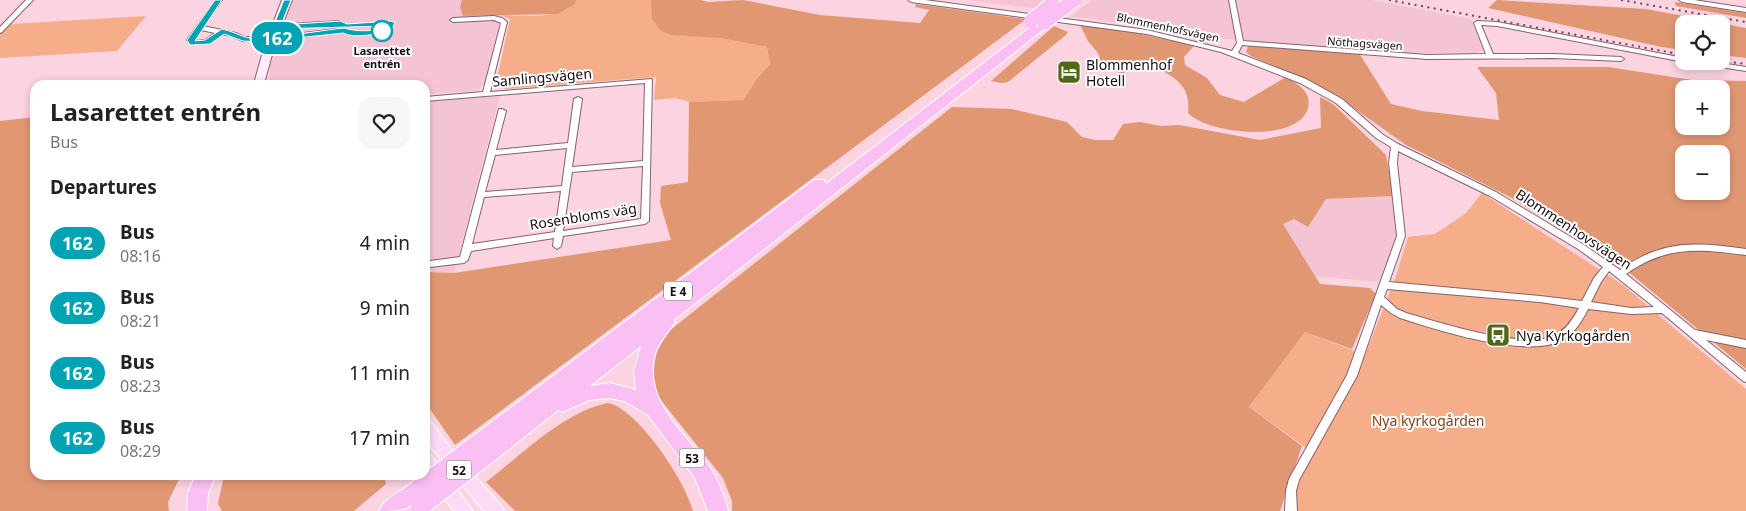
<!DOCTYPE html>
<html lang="en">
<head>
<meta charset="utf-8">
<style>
  :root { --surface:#fff; --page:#f6f6f6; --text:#222; --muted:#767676 }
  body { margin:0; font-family:"Noto Sans",sans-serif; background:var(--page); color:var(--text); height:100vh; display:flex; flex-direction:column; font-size:19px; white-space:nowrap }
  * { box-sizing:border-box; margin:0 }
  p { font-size:16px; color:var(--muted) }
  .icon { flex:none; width:28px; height:28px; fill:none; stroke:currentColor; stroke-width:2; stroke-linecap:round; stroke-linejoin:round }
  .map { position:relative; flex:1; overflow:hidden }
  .drawer { position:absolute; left:30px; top:80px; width:400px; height:400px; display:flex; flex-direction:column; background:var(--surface); border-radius:15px; box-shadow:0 2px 8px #0003 }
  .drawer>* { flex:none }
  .badge { padding:0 10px; border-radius:16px; font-size:18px; line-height:32px }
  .buttons { position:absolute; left:1675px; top:15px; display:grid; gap:10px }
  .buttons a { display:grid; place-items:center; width:55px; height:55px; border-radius:10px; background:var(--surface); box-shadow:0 2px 8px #0003; font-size:25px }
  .map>.badge { position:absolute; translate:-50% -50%; box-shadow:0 0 0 2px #fff }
  h2 { padding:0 20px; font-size:19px; line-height:45px }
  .round { display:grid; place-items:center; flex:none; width:52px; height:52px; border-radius:15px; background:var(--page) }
  .head { display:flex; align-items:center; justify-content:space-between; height:85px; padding:0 20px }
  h1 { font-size:24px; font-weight:700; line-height:38px }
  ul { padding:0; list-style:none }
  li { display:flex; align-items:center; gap:15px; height:65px; padding:0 20px }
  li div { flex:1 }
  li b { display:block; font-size:19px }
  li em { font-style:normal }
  li .badge { min-width:55px; font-weight:700; text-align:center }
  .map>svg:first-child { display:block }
  .built { fill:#f4c4d5 }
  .green { fill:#f6ae8a }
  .forest { fill:#e19872; fill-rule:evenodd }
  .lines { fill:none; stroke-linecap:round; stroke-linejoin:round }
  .minor-tunnel { stroke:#dab5c1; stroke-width:8; stroke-dasharray:8 4; stroke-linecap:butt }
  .minor-casing { stroke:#85616e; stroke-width:2 }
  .secondary-casing { stroke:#85616e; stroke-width:2 }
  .primary-casing { stroke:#fff; stroke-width:2 }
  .motorway-casing { stroke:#fff; stroke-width:2 }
  .minor { fill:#fff; fill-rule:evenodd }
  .secondary { fill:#feecfb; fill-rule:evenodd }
  .primary { fill:#fdd9f8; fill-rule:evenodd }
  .motorway { fill:#fbc0f3; fill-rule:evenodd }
  .rail { stroke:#5d484f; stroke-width:2; stroke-dasharray:2 4.5; stroke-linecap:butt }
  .motorway-bridge-far1-casing { stroke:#fff; stroke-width:16; stroke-linecap:butt }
  .motorway-bridge-casing { stroke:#fff; stroke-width:20; stroke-linecap:butt }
  .motorway-bridge-far1 { stroke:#fbc0f3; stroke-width:14 }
  .motorway-bridge { stroke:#fbc0f3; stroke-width:18 }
  .line { fill:#00a3b4; stroke:#fff }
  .stop-dot { fill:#fff; stroke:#00a3b4; stroke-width:2.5 }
  .labels { text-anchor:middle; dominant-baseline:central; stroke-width:4; stroke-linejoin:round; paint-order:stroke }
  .far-street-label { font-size:11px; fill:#180b10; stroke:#fff }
  .far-stop-label { font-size:11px; font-weight:bold; fill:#180b10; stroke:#fff }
  .shield { fill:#fff; stroke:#5d5458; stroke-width:1 }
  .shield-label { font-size:12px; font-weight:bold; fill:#180b10 }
  .poi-label { font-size:14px; fill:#180b10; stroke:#fff; text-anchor:start }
  .street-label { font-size:14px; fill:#180b10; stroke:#fff }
  .park-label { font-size:14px; fill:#86421b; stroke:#fff }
</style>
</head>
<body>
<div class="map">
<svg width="1746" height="511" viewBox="0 0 1746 511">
  <rect width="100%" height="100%" fill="#fcd3e0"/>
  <path class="built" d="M293,0H462L460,7L483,15H501L485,83L479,89L472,91L425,94V85H269L270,60Z
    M966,0H1050L1038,9Z
    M1092,0H1372L1471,19L1484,50L1476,53H1401L1248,42L1071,16Z
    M500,96L454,273L425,272V101Z
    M1393,196L1398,236L1379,282L1315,276L1283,224L1293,219L1308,227L1326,199Z"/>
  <path class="green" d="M577,0H651V2L720,38L767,47L770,66L758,77L743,100L689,102L675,98L654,100L656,77L506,89L496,84L510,19L501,15C522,15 565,21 577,0Z
    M146,16L117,51L0,58V34L10,24Z
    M1482,193L1623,285L1746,389V511H1297L1296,487L1312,452L1249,407L1305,332L1365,355L1396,276L1408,237L1435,234L1466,213Z"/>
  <path class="forest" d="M462,0H577L574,5L558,14L463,16L460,7Z
    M651,0H701L708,2L743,0L820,15L920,23L929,10L915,7L916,4L1026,19L455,445L425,402V272L454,273L671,240L660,203L661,186L688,182L689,102L743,100L758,77L770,65L767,47L720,38L671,35L661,31L652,19Z
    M1497,0L1646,9L1746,28V58L1721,55V24H1684V50L1661,47L1488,8Z
    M1675,2L1746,13V18L1676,6Z
    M1080,25L1141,34L1194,46L1184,57L1185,65L1207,78L1220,95L1244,102L1286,77C1299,85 1312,92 1308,108C1298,144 1207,134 1188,113C1189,104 1188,93 1182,86C1175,76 1149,61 1137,65C1132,67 1127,71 1123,74L1115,71L1101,62L1098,53L1088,41Z
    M1054,26L1068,32L1066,35L1008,82L1002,83L991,81Z
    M1248,46L1359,53L1391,104L1422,111L1499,120L1496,93L1477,67H1608L1692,80L1746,81V369L1626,270L1586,243L1508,196L1406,145L1334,94L1251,56L1246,52ZM1684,89H1721V126H1684ZM1684,154H1721V191H1684Z
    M1320,97L1333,104L1386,155L1393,196L1326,199L1308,227L1294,219L1283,224L1320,284L1370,288L1376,294L1352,349L1305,332L1249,407L1302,446L1280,511H732V501L723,478L656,394C643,367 653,354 669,331L952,107L1012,109L1067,122L1082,137L1095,140H1113L1123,124L1140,122L1161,126L1179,125L1260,140L1321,128Z
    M35,117V475H181L168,502L169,511H0V121Z
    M608,403C638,409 686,482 693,511H515L486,482C521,455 565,411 608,403Z
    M224,475H384L386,484L354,511H222L218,504Z"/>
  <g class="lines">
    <path class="minor-tunnel" d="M260,39L287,37"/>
    <g class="minor-casing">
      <path id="minor" d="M26,0H33L2,32L0,33V27Z
        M216,0H222L203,26L236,33L244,37H260L262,38V40L243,41L232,36L222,34L209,43L191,44L187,40ZM201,30L215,33L205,40L195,41L194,40Z
        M908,0H925L1147,30L1232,51L1237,43L1229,0H1235L1243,41L1427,55L1486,54L1474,23L1477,21L1497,22L1684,58V61H1686L1684,62L1497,26L1481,25L1493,54H1553L1621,57L1624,59L1621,61L1553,58L1427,59L1242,45L1238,53L1306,79L1342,99L1382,134L1398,144L1496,192L1584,245L1620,270C1662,239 1697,242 1746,249V255C1699,249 1667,245 1626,274L1695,330L1746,340V348L1706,340L1746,372V382L1743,381L1662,313L1631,314L1588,309C1581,323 1573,336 1558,342C1521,357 1437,330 1400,318L1391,313L1381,305L1357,376L1299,480L1296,491L1297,511H1285L1286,491L1289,479L1347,375L1397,236L1389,163L1391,147L1376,138L1336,103L1300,83L1221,52L1147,34L911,2ZM1398,151L1490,196L1578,249L1603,267L1594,278L1582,301L1540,296L1389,282L1405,236L1397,163ZM1609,271L1654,307L1631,308L1591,302L1601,282ZM1387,289L1540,302L1579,308C1573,319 1566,330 1554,336C1523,350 1439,322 1406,313L1397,309L1384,297Z
        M1679,0H1694L1746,8V12L1682,2Z
        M494,16L502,18L507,22L490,92L652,79L649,221L645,224L563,236L561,246L557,249L553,246L554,238L471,251L468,260L464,263L430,267L425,266V260L430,261L460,257L499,109H502L506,111L496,150L568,143L574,99L578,97L582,99L572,167L643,161L645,83L425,101V97L483,92L501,23L494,20L453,22L450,20L453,18ZM567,148L562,186L485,192L495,155ZM643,166L641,219L563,231L572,172ZM561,191L555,232L472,244L484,197Z
        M339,21L349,26L346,28L338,25L276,29L273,27L276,25Z
        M344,28L347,30L346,31L287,39L284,37L287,35Z
        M1690,61H1708L1746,67V71L1693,63Z
        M224,81H230L233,85H225L223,83Z
        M425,163L429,165V172L425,175Z"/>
    </g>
    <g class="secondary-casing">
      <path id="secondary" d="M282,0H292L275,44L265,80L266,85H256L255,80L265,44Z"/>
    </g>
    <g class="primary-casing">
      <path id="primary" d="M425,420L431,422L451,449L501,506L504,511H484L425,440Z
        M425,453L431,455L473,511H454L425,473Z"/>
    </g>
    <g class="motorway-casing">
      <path id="motorway" d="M1045,18L1051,22L1049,25L674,320L675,322C668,333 658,342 655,355C643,401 684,432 708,465C718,479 724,495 728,511H708L695,478L648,415L624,401L610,398L590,400L562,412L558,410L498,458L491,460L484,458L481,452L483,449L473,448L470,442L473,436L814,180H824L826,184L1041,19ZM641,346L634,372L636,390L610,383L590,386Z
        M196,475H216L208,493L207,511H187L188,493Z
        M409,487L416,490L419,496C411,511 396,511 379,511C384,500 398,491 409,487Z"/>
    </g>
    <use href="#minor" class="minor"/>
    <use href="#secondary" class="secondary"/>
    <use href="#primary" class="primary"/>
    <use href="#motorway" class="motorway"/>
    <path class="rail" d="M1389,0L1684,55
      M1621,0L1746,22
      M1721,61L1746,64"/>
    <g class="motorway-bridge-far1-casing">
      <path id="motorway-bridge-far1" d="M1031,21L1052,4
        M1045,22L1074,0"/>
    </g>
    <g class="motorway-bridge-casing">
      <path id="motorway-bridge" d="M409,496L480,442
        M420,507L491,452"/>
    </g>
    <use href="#motorway-bridge-far1" class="motorway-bridge-far1"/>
    <use href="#motorway-bridge" class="motorway-bridge"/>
  </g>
  <path class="line" d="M215,0H222L195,41L205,40L222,29C231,31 237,34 245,37C261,41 323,30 344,28C355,32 377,32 386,26L274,29L273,27L284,0H291L281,25L340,21L347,24L391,21L395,23L391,30C379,34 354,39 343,33L260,42L243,41L224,34L210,44L190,45L187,40Z"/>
  <defs>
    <g id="hotel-square" transform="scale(1.25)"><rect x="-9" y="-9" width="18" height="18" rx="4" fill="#506817" stroke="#fff"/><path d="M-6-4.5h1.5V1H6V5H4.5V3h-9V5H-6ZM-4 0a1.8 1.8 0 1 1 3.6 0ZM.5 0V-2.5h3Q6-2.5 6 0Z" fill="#fff"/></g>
    <g id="bus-square" transform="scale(1.25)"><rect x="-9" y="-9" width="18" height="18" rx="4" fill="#506817" stroke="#fff"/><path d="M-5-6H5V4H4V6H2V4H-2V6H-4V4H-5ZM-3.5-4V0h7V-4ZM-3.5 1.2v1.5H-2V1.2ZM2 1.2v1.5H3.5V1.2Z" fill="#fff"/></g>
  </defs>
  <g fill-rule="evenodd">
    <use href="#hotel-square" x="1069" y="72"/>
    <use href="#bus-square" x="1498" y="335"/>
  </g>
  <circle class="stop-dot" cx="382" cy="31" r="10"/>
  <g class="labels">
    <g class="far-street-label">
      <text transform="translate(1168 27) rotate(12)">Blommenhofsvägen</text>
      <text transform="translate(1365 43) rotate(4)">Nöthagsvägen</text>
    </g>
    <g class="far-stop-label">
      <text x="382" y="50">Lasarettet<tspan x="382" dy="13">entrén</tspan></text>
    </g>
    <g class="shield">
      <rect x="664" y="281.5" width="28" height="19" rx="4"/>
      <rect x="679.5" y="448.5" width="25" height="19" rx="4"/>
      <rect x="446.5" y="460.5" width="25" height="19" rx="4"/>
    </g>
    <g class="shield-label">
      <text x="678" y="291">E 4</text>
      <text x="692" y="458">53</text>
      <text x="459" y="470">52</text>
    </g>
    <g class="poi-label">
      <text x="1086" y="64">Blommenhof<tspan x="1086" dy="16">Hotell</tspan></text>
      <text x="1516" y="335">Nya Kyrkogården</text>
    </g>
    <g class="street-label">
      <text transform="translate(542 77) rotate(-5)">Samlingsvägen</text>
      <text transform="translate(583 216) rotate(-9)">Rosenbloms väg</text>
      <text transform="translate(1574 229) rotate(33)">Blommenhovsvägen</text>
    </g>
    <g class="park-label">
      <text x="1428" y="420">Nya kyrkogården</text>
    </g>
  </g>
</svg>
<div class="buttons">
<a><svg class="icon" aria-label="locate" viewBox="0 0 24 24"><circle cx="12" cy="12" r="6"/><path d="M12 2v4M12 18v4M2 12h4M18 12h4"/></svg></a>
<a>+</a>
<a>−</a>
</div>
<b class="badge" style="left:277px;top:38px;background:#00a3b4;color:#fff">162</b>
<section class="drawer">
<div class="head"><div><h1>Lasarettet entrén</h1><p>Bus</p></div><a class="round"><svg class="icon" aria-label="heart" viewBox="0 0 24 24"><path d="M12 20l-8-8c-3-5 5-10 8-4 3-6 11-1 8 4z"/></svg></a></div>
<h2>Departures</h2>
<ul>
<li><span class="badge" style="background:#00a3b4;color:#fff">162</span><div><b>Bus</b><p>08:16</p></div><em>4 min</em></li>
<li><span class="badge" style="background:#00a3b4;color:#fff">162</span><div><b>Bus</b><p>08:21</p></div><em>9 min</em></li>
<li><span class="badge" style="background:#00a3b4;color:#fff">162</span><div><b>Bus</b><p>08:23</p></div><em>11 min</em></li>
<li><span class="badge" style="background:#00a3b4;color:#fff">162</span><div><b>Bus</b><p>08:29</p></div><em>17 min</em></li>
</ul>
</section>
</div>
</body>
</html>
